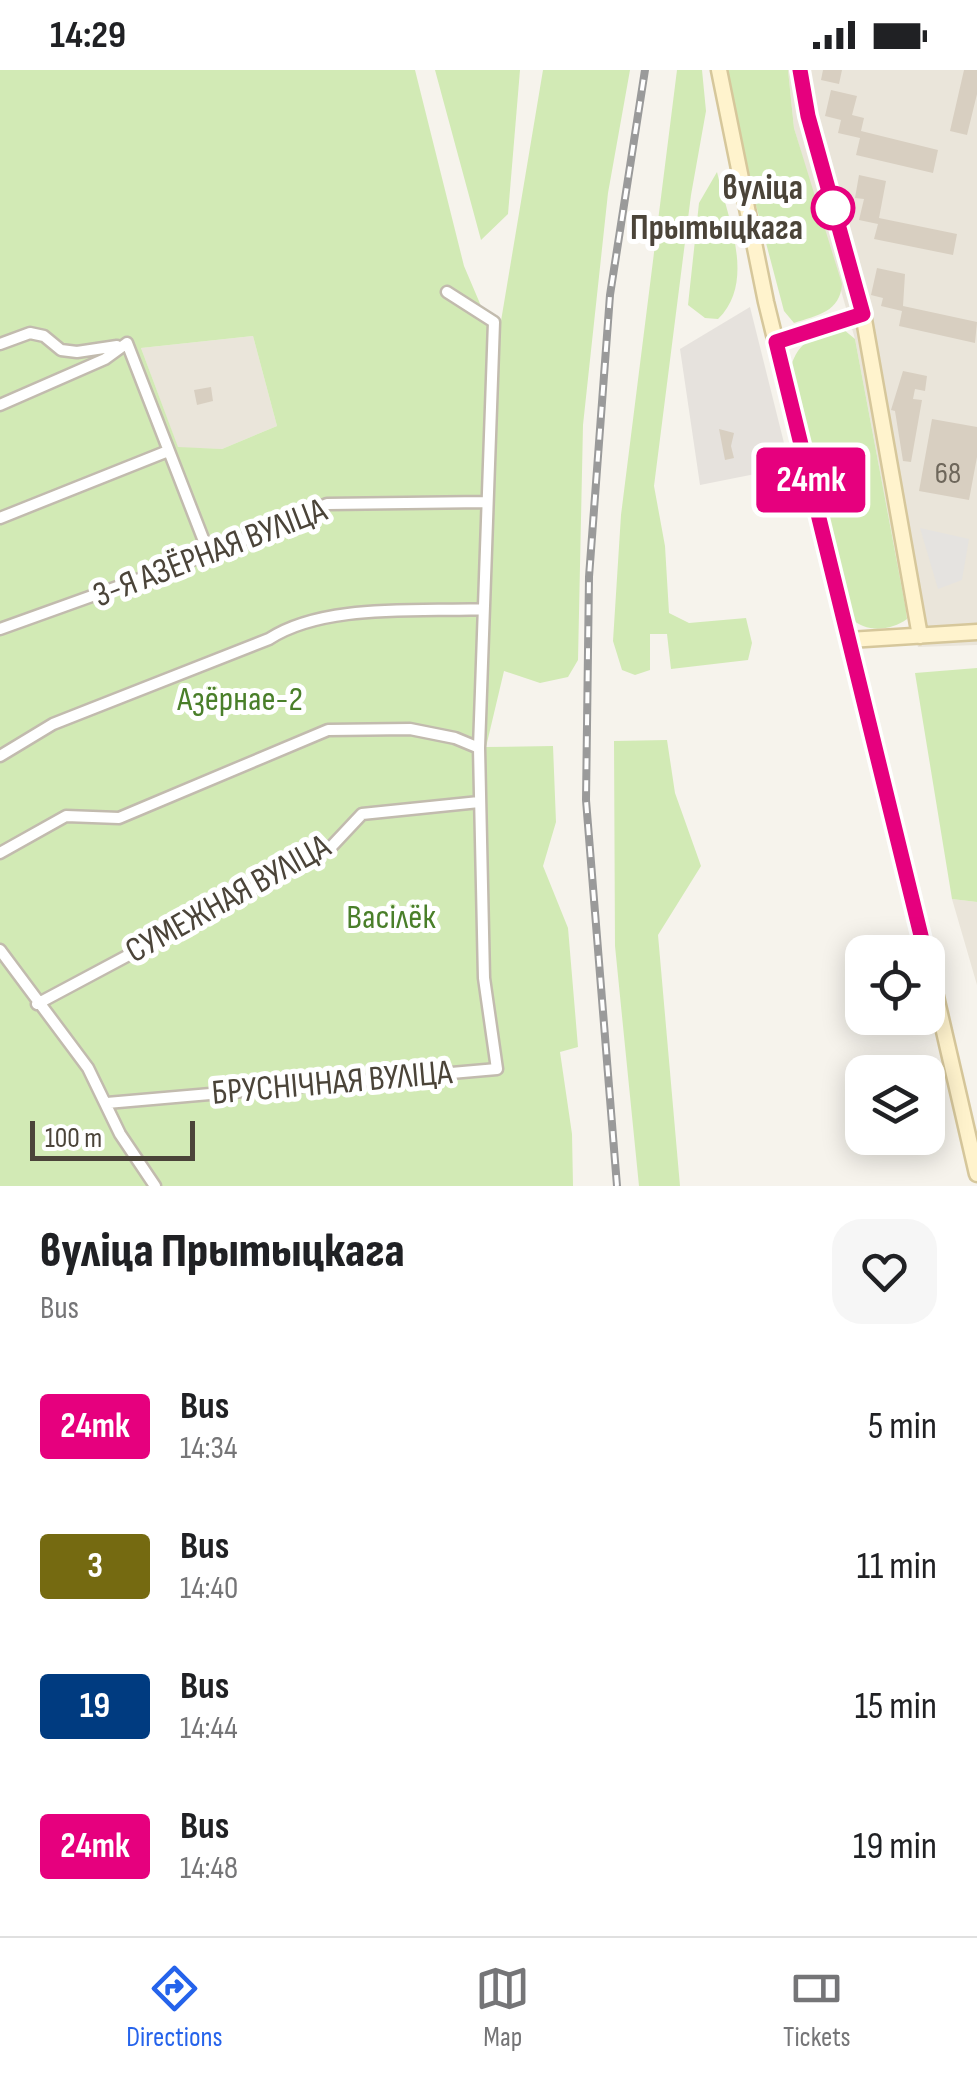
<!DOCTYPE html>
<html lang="en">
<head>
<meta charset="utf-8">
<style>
  :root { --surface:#fff; --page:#f6f6f6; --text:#202124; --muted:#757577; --line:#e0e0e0; --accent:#2563eb }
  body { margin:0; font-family:"Sofia Sans Condensed",sans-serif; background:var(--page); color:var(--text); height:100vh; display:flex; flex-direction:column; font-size:38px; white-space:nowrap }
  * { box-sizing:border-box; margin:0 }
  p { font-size:32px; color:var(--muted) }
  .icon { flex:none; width:55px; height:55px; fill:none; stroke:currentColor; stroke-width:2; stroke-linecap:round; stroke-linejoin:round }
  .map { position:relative; height:1116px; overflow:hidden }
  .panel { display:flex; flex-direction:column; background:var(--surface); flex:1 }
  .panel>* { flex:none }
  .badge { padding:0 20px; border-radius:8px; font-size:35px; line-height:65px }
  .controls { position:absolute; left:845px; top:865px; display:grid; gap:20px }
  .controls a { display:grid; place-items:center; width:100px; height:100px; border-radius:20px; background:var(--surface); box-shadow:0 5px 25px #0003; font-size:50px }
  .scale { position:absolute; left:30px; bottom:25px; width:165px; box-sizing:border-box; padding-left:10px; border:5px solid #4b4439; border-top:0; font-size:28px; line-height:35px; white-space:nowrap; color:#4b4439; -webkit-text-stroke:8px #fff; paint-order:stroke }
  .map>.badge { position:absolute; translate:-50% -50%; box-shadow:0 0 0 5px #fff }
  .round { display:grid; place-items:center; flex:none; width:105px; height:105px; border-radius:30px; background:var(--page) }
  .headline { display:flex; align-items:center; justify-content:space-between; height:170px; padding:0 40px }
  h1 { font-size:48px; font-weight:800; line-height:75px }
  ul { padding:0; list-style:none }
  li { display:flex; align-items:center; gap:30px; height:140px; padding:0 40px }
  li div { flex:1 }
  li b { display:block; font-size:38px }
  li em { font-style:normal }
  li .badge { min-width:110px; font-weight:700; text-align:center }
  .status { display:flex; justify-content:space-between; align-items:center; height:70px; padding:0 50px; background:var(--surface); direction:ltr }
  .status svg { height:28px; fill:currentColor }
  .tabs { display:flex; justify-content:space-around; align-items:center; height:140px; border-top:2px solid var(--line); background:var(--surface); font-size:28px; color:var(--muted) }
  .tabs a { display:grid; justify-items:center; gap:5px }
  .tabs .on { color:var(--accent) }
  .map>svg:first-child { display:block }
  .residential { fill:#eae5da }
  .industrial { fill:#e6e2dd }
  .green { fill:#d2eab5; fill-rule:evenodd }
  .parking { fill:#e5e3e0 }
  .building { fill:#d8cfc1 }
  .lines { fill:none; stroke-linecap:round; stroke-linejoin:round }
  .street-casing { stroke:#c2bbae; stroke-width:15 }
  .secondary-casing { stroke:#d6c79b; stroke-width:19 }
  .street { stroke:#fff; stroke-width:10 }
  .secondary { stroke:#fff3cd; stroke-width:14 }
  .rail-casing { stroke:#9a9a9a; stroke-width:8 }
  .rail { stroke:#fff; stroke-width:4; stroke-dasharray:11; stroke-linecap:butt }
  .line-casing { stroke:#fff; stroke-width:22 }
  .line { stroke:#e6007e; stroke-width:15 }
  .stop-dot { fill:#fff; stroke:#e6007e; stroke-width:5 }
  .labels { text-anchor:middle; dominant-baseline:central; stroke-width:10; stroke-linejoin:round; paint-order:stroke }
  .number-label { font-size:30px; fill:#6e675b }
  .stop-label { font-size:35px; font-weight:bold; fill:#4b4439; stroke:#fff; text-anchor:end }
  .street-label { font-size:35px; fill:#4b4439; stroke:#fff }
  .park-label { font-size:35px; fill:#4a7f2a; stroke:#fff }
</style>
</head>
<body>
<div class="status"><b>14:29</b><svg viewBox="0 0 49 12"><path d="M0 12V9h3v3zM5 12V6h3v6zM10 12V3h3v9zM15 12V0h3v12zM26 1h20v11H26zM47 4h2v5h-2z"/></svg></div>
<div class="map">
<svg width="977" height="1116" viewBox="0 0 977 1116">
  <rect width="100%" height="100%" fill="#f6f3ec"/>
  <path class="residential" d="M788,0H977V575L918,577L906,540L855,269L794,58Z
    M253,266L277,356L222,379L178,378L141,278Z
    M952,829L977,832V915Z"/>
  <path class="industrial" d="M750,237L790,397L700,415L680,279Z"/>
  <path class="green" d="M0,0H415L464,196L484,243L501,251L543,0H630L608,123L583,355L578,590L568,607L540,613L504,601L486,677L553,676L556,752L543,796L568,858L578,977L560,982L572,1064L573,1116H0ZM253,266L277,356L222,379L178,377L141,278Z
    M435,0H520L508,144L481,170Z
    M677,0H702L706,41L691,125L654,416L665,476L669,543L689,553L746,548L752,573L748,590L671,599L667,564H650V600L635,605L622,600L613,571L621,445Z
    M728,0H788L794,58L842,214C840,242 818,245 794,253L784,241L734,52Z
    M717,102C727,147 757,211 718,249L705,248L688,235L699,133Z
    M843,259L855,269L906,540L907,549C891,561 865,563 851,548L790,304C793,274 816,262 843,259Z
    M977,598V832L952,829L915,603Z
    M667,670L675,723L701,796L658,865L680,1116H639L615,876L614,671Z"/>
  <path class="parking" d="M920,458L969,469L962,510L938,519Z"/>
  <path class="building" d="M823,0H842L839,14L821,10Z
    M964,0H977V24L967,65L950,61Z
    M831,20L857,26L852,45L864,48L861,61L938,80L933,103L856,85L860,68L838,63L841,50L825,46Z
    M859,105L886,111L879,148L957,164L953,185L874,169L878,154L859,150L864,129L855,128Z
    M877,198L905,204L903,236L977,252L975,273L899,256L902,241L881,236L883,228L871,225Z
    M903,301L927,306L925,321L915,319L913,329L922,330L911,392L903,391L895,341L891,340Z
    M211,317L213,331L197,335L194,320Z
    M932,349L977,357V387L969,430L919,421Z
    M719,359L734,363L731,376L734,388L725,390Z"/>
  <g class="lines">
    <g class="street-casing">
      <path id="street" d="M776,271L863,244
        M127,273L209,484
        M0,274L30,263L44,266L61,280L77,282L117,276
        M0,335L105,289L127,273
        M0,448L168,381
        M0,559L209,484L327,434L485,432
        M0,686L53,654L269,569C324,533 418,542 483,539
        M0,783L66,746L119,748L328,660L410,659L455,668L479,678
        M0,880L88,998L120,1064L155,1116
        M37,934L331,777L362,744L479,732
        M107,1033L497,999L484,908L479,678L494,252L447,222"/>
    </g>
    <g class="secondary-casing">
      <path id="secondary" d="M719,0L766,232L925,882
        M800,0L808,47L863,244L920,566
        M849,570L977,562
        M928,892L977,1104"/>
    </g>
    <use href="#street" class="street"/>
    <use href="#secondary" class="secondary"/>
    <g class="rail-casing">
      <path id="rail" d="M617,1116L586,730L589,507L610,225L645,0"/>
    </g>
    <use href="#rail" class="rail"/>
  </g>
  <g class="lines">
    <g class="line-casing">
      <path id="line" d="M800,0L808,46L863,244L776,272L925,882"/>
    </g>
    <use href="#line" class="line"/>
  </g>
  <circle class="stop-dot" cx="833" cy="138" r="20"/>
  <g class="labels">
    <g class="number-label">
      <text x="948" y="404">68</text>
    </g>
    <g class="stop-label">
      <text x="803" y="118">вуліца<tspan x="803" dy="40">Прытыцкага</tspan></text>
    </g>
    <g class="street-label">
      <text transform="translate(210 483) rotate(-21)">3-Я АЗЁРНАЯ ВУЛІЦА</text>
      <text transform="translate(228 829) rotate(-29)">СУМЕЖНАЯ ВУЛІЦА</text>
      <text transform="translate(332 1013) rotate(-5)">БРУСНІЧНАЯ ВУЛІЦА</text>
    </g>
    <g class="park-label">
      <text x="240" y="629">Азёрнае-2</text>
      <text x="391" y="847">Васілёк</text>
    </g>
  </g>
</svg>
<div class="controls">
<a><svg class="icon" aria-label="locate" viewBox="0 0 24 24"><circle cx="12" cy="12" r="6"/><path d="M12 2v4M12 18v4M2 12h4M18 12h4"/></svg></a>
<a><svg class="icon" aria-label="layers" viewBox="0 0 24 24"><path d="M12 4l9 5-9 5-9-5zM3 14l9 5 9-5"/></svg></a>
</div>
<div class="scale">100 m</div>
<b class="badge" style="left:811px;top:410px;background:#e6007e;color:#fff">24тк</b>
</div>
<section class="panel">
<div class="headline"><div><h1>вуліца Прытыцкага</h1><p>Bus</p></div><a class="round"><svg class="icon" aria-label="heart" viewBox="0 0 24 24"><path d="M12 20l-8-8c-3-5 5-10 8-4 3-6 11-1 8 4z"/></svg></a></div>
<ul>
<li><span class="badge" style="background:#e6007e;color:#fff">24тк</span><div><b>Bus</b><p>14:34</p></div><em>5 min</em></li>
<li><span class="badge" style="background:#756a11;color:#fff">3</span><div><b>Bus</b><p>14:40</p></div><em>11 min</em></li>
<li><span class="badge" style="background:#003b80;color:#fff">19</span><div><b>Bus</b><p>14:44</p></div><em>15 min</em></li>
<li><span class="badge" style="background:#e6007e;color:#fff">24тк</span><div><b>Bus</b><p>14:48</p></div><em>19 min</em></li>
</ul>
</section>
<nav class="tabs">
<a class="on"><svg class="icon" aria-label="directions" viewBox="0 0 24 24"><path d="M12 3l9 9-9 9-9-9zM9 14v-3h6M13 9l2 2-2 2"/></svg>Directions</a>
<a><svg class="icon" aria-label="map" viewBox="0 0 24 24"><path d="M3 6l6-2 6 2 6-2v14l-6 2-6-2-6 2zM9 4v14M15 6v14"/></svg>Map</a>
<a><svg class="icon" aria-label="tickets" viewBox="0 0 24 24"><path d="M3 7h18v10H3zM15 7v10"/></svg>Tickets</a>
</nav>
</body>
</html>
